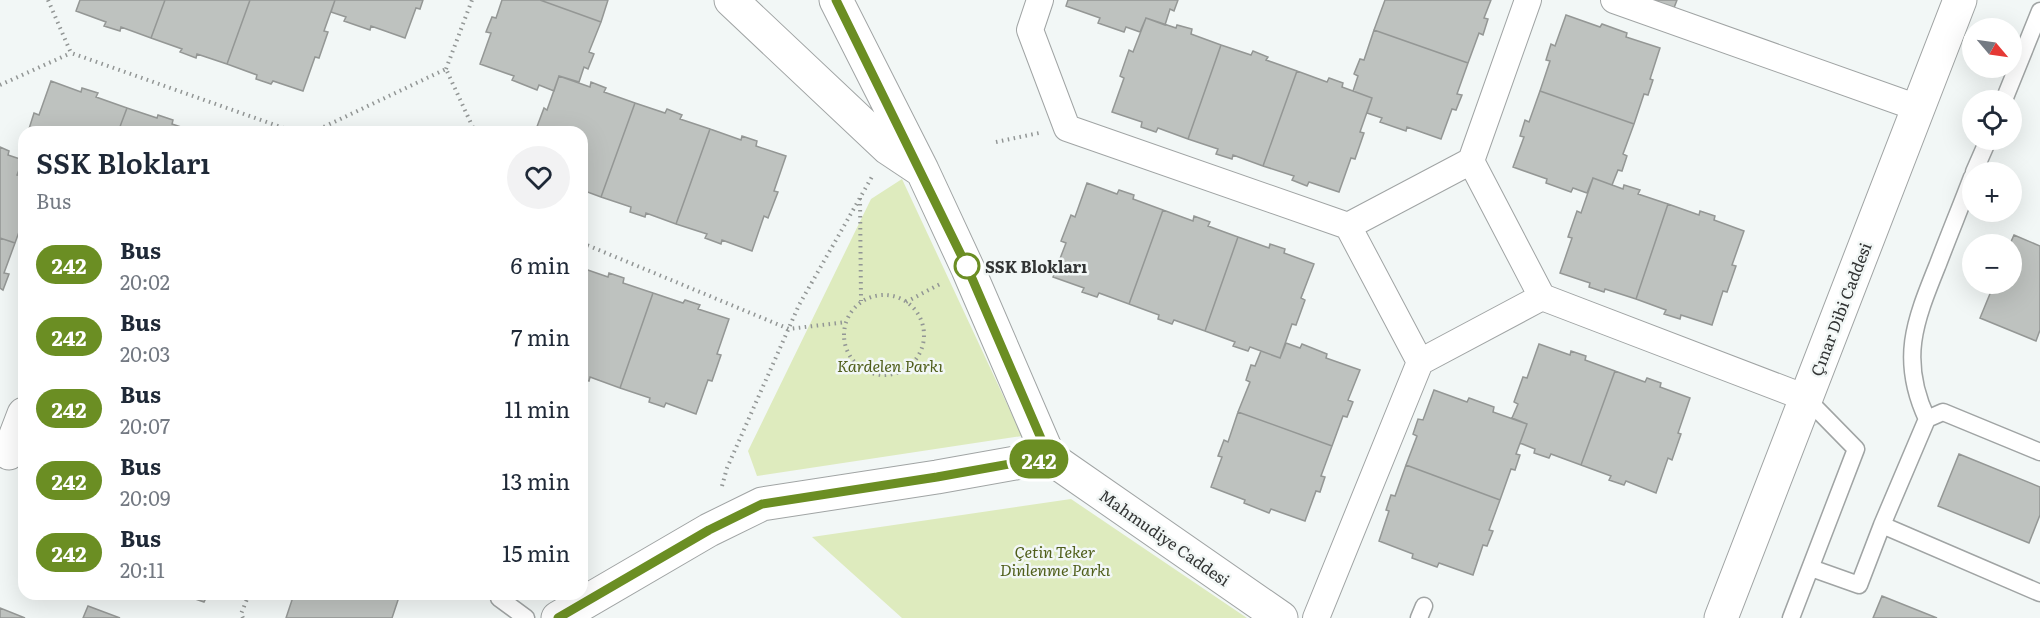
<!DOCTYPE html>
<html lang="en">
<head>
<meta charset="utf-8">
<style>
  :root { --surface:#fff; --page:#f2f2f3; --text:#1f2937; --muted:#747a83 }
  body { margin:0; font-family:Literata,serif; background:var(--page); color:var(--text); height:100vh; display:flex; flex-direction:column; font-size:22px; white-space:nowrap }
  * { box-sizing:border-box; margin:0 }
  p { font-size:20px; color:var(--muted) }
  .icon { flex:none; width:33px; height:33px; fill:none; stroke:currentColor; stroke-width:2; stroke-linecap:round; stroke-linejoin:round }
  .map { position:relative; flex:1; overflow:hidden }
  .sheet { position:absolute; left:18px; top:126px; width:570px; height:474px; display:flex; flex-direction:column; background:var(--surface); border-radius:18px; box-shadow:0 6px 24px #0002 }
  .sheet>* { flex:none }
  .badge { padding:0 12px; border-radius:20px; font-size:21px; line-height:39px }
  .needle { width:39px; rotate:119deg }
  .fabs { position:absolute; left:1962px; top:18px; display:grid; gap:12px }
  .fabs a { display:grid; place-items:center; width:60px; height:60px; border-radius:50%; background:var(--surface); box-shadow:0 6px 24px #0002; font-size:30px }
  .map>.badge { position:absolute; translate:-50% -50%; box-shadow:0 0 0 3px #fff }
  .round { display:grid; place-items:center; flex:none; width:63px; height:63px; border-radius:32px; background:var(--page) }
  .headline { display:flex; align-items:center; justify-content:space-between; height:102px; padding:0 18px }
  h1 { font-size:28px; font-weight:600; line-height:45px }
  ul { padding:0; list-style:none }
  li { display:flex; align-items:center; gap:18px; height:72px; padding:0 18px }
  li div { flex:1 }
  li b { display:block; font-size:22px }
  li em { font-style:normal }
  li .badge { min-width:66px; font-weight:700; text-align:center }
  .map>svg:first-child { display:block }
  .green { fill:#deebbe }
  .building { fill:#bec2bf; stroke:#949795; stroke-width:1.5 }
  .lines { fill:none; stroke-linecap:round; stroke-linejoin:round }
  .service-casing { stroke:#a0a4a4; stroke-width:19 }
  .pedestrian-casing { stroke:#a0a4a4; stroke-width:28 }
  .minor-casing { stroke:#a0a4a4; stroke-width:35 }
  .secondary-casing { stroke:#a0a4a4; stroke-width:35 }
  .path { stroke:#929695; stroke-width:4; stroke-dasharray:1.5 4.5; stroke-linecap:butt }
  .service { stroke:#fff; stroke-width:16 }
  .pedestrian { stroke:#fff; stroke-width:26 }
  .minor { stroke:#fff; stroke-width:33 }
  .secondary { stroke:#fff; stroke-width:33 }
  .line-casing { stroke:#fff; stroke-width:14 }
  .line { stroke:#6b8e23; stroke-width:9 }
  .stop-dot { fill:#fff; stroke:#6b8e23; stroke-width:3 }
  .labels { text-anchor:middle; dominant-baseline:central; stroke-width:5; stroke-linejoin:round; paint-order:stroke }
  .stop-label { font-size:16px; font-weight:bold; fill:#323434; stroke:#f2f7f6; text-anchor:start }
  .street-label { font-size:16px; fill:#323434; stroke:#f2f7f6 }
  .park-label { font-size:16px; font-style:italic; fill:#4f5e1a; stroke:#f2f7f6 }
</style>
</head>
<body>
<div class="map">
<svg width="2040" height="618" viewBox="0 0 2040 618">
  <rect width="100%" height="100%" fill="#f2f7f6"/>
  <path class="green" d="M902,179L1022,436L757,476L748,451L871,199Z
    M1071,499L1247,618H902L812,537Z"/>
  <path class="building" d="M80,0H165L151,38L121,27L120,31L104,26L106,22L76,11Z
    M165,0H250L227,64L197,54L196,58L180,52L182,49L151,38Z
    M250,0H335L324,31L328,32L319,58L315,57L303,91L273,81L271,84L256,79L257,75L227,64Z
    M335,0H423L420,9L416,8L405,38L371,26L370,30L344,21L346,17L331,12Z
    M502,0H540L601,22L589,52L594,54L588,69L584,67L579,82L559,76L554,91L539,85L537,90L512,80L514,76L480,64L491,33L486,32L492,17L496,18Z
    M540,0H608L601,22Z
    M1068,0H1178L1174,11L1170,9L1165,25L1146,18L1140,32L1126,27L1124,32L1098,23L1100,18L1066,6Z
    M1385,0H1491L1484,18L1488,19L1483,35L1479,33L1468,63L1374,30Z
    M1624,0H1677L1672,13Z
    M1566,15L1600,27L1602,24L1627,33L1626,37L1660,48L1650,79L1653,80L1648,95L1644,94L1634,124L1540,91L1550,61L1546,60L1551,44L1555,46Z
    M1146,18L1176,28L1177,25L1192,29L1191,34L1221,45L1188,139L1158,128L1156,132L1141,127L1142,122L1112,112L1124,78L1120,76L1129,50L1133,52Z
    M1374,30L1468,63L1457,94L1462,95L1456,110L1452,109L1441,139L1407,127L1406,131L1380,122L1382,118L1367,113L1372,98L1353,91L1358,76L1354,74L1360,59L1364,60Z
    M1221,45L1251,55L1253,51L1268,57L1266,60L1297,71L1263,166L1233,155L1232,159L1216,154L1218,149L1188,139Z
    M1297,71L1327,82L1329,78L1343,83L1342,87L1372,98L1360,132L1364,133L1355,159L1351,158L1339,192L1309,182L1307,186L1292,180L1294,176L1263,166Z
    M559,76L590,87L591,82L606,88L604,92L635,103L601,197L582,190V132H535L544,108L547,110Z
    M51,81L81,92L82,88L98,93L96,97L127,108L118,132H28L34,113L39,115Z
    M1540,91L1634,124L1623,154L1627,156L1622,171L1618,170L1612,185L1593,178L1587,193L1573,188L1571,192L1546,183L1547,179L1513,167L1524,137L1520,136L1525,120L1529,122Z
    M635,103L665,113L667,109L682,115L680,119L710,129L676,224L646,213L645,217L630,212L631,207L601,197Z
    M127,108L157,118L158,115L173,120L172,124L196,132H118Z
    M710,129L741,140L742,136L757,141L756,146L786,156L774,191L778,192L768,218L764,216L752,251L722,240L721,244L705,238L707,234L676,224Z
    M0,147L9,151L8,155L23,160L17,175L24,177V218L15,243L0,238Z
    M1593,178L1623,189L1624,185L1640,190L1638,194L1668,204L1636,299L1605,289L1604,292L1589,287L1590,283L1560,273L1572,238L1568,237L1577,211L1581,213Z
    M1087,183L1117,194L1119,190L1134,195L1133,199L1163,210L1129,304L1099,293L1097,297L1082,292L1084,288L1053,277L1066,243L1061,241L1071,215L1075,217Z
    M1668,204L1699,215L1700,211L1715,216L1714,220L1744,231L1732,265L1736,266L1727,292L1723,291L1712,325L1681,315L1680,319L1664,314L1666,310L1636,299Z
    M1163,210L1193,221L1194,216L1210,222L1208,226L1238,237L1205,331L1174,320L1172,324L1158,319L1159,315L1129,304Z
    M2014,235L2040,246V330L2036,341L1980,318L1994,284H2012L2010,244Z
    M1238,237L1269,248L1270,244L1285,249L1284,253L1314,264L1301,298L1305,300L1296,325L1292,324L1280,358L1250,347L1248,351L1233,346L1235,342L1205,331Z
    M0,238L15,243L4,273L9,274L3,290L0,288Z
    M582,268L608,277L609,273L624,278L623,283L653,293L620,388L590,377L589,381L582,379Z
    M653,293L683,303L685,300L700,305L698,309L729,319L717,354L721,355L712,381L708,380L696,414L666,403L664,407L649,402L650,398L620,388Z
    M1286,343L1300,348L1302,344L1327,354L1326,358L1360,370L1348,400L1353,402L1347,417L1343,416L1332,446L1238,412L1250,382L1246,380L1251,365L1255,366L1261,351L1280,358Z
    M1539,344L1570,355L1571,351L1586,356L1585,360L1615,371L1581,465L1551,454L1549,458L1534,453L1535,449L1520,443L1527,424L1512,418L1518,404L1514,402L1523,377L1527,378Z
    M1615,371L1645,382L1647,378L1661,383L1660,387L1690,398L1678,433L1681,434L1672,460L1668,458L1656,493L1626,481L1624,485L1609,480L1611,476L1581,465Z
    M1434,390L1467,402L1469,398L1494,407L1493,412L1527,424L1516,454L1520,455L1515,470L1511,469L1500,500L1406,465L1417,436L1413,434L1418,419L1423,420Z
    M1238,412L1332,446L1321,476L1325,477L1320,492L1316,491L1305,521L1271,509L1269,513L1244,503L1245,500L1211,487L1222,457L1218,456L1224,440L1228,442Z
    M1959,454L2040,487V515L2029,543L1938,506Z
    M1406,465L1500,500L1489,530L1493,531L1487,546L1483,545L1473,575L1439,563L1437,567L1412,558L1413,554L1379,541L1389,511L1386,510L1391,495L1395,496Z
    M181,594H208L204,602Z
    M290,594H400L392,618H286L292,600L288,598Z
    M1882,596L1937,618H1873Z
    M88,606L120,618H83Z
    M0,608L25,618H0Z"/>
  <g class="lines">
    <g class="service-casing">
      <path id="service" d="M2004,100L2040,11
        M1974,172L1988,140
        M1927,419C1899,359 1915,321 1938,264C1949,235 1961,206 1972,177
        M2040,452L1943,412L1927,419L1882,525L2040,593
        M1811,568L1859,585L1882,525
        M499,598L526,618
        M1419,618L1424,606
        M1791,618L1856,449L1806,398"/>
    </g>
    <g class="pedestrian-casing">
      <path id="pedestrian" d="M1040,0L1030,30L1067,128L1348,226L1420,362L1542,297
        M1528,0L1471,161L1542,297L1806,398
        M1614,0L1918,108
        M1348,226L1471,161
        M1316,618L1420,362"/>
    </g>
    <g class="minor-casing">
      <path id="minor" d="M731,0L888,148L918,168
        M836,0L922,170L968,269L1049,457L1281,618
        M9,453L24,414
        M558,618L709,530L762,504L937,477L1049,457"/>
    </g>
    <g class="secondary-casing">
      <path id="secondary" d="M1721,618L1960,0"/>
    </g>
    <path class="path" d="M48,0L71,53L295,132
      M446,69L472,0
      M0,85L71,53
      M313,132L446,69L475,132
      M996,142L1039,133
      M860,198L861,301
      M582,243L789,329L846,322
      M844 335a40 40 0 1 1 80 0a40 40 0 1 1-80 0Z
      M906,302L940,284
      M722,486L727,468L799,305L873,175
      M243,618L241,614L249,594"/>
    <use href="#service" class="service"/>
    <use href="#pedestrian" class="pedestrian"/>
    <use href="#minor" class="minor"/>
    <use href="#secondary" class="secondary"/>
  </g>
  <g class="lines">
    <g class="line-casing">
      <path id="line" d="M558,618L709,530L762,504L937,477L1049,457L968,269L836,0"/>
    </g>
    <use href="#line" class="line"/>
  </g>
  <circle class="stop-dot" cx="967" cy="266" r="12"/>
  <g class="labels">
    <g class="stop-label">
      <text x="985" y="266">SSK Blokları</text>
    </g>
    <g class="street-label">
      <text transform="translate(1840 309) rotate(-69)">Çınar Dibi Caddesi</text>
      <text transform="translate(1165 537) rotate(35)">Mahmudiye Caddesi</text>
    </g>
    <g class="park-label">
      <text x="890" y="365">Kardelen Parkı</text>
      <text x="1055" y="551">Çetin Teker<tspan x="1055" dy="18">Dinlenme Parkı</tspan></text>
    </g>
  </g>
</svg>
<div class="fabs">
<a><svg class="needle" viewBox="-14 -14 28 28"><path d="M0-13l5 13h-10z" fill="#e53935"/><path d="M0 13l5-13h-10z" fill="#747a83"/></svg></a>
<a><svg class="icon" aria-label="locate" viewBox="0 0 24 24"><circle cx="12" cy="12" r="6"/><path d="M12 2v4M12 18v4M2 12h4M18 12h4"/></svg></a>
<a>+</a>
<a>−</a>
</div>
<b class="badge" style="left:1039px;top:459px;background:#6b8e23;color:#fff">242</b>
<section class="sheet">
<div class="headline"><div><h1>SSK Blokları</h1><p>Bus</p></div><a class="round"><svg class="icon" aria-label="heart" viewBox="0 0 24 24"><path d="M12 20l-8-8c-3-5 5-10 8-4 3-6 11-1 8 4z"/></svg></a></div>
<ul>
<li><span class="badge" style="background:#6b8e23;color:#fff">242</span><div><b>Bus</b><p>20:02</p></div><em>6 min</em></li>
<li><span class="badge" style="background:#6b8e23;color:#fff">242</span><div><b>Bus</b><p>20:03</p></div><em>7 min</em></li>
<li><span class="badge" style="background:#6b8e23;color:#fff">242</span><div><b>Bus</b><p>20:07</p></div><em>11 min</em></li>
<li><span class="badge" style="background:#6b8e23;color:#fff">242</span><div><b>Bus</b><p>20:09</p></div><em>13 min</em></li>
<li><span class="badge" style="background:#6b8e23;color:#fff">242</span><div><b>Bus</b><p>20:11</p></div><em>15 min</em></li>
</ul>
</section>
</div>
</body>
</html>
